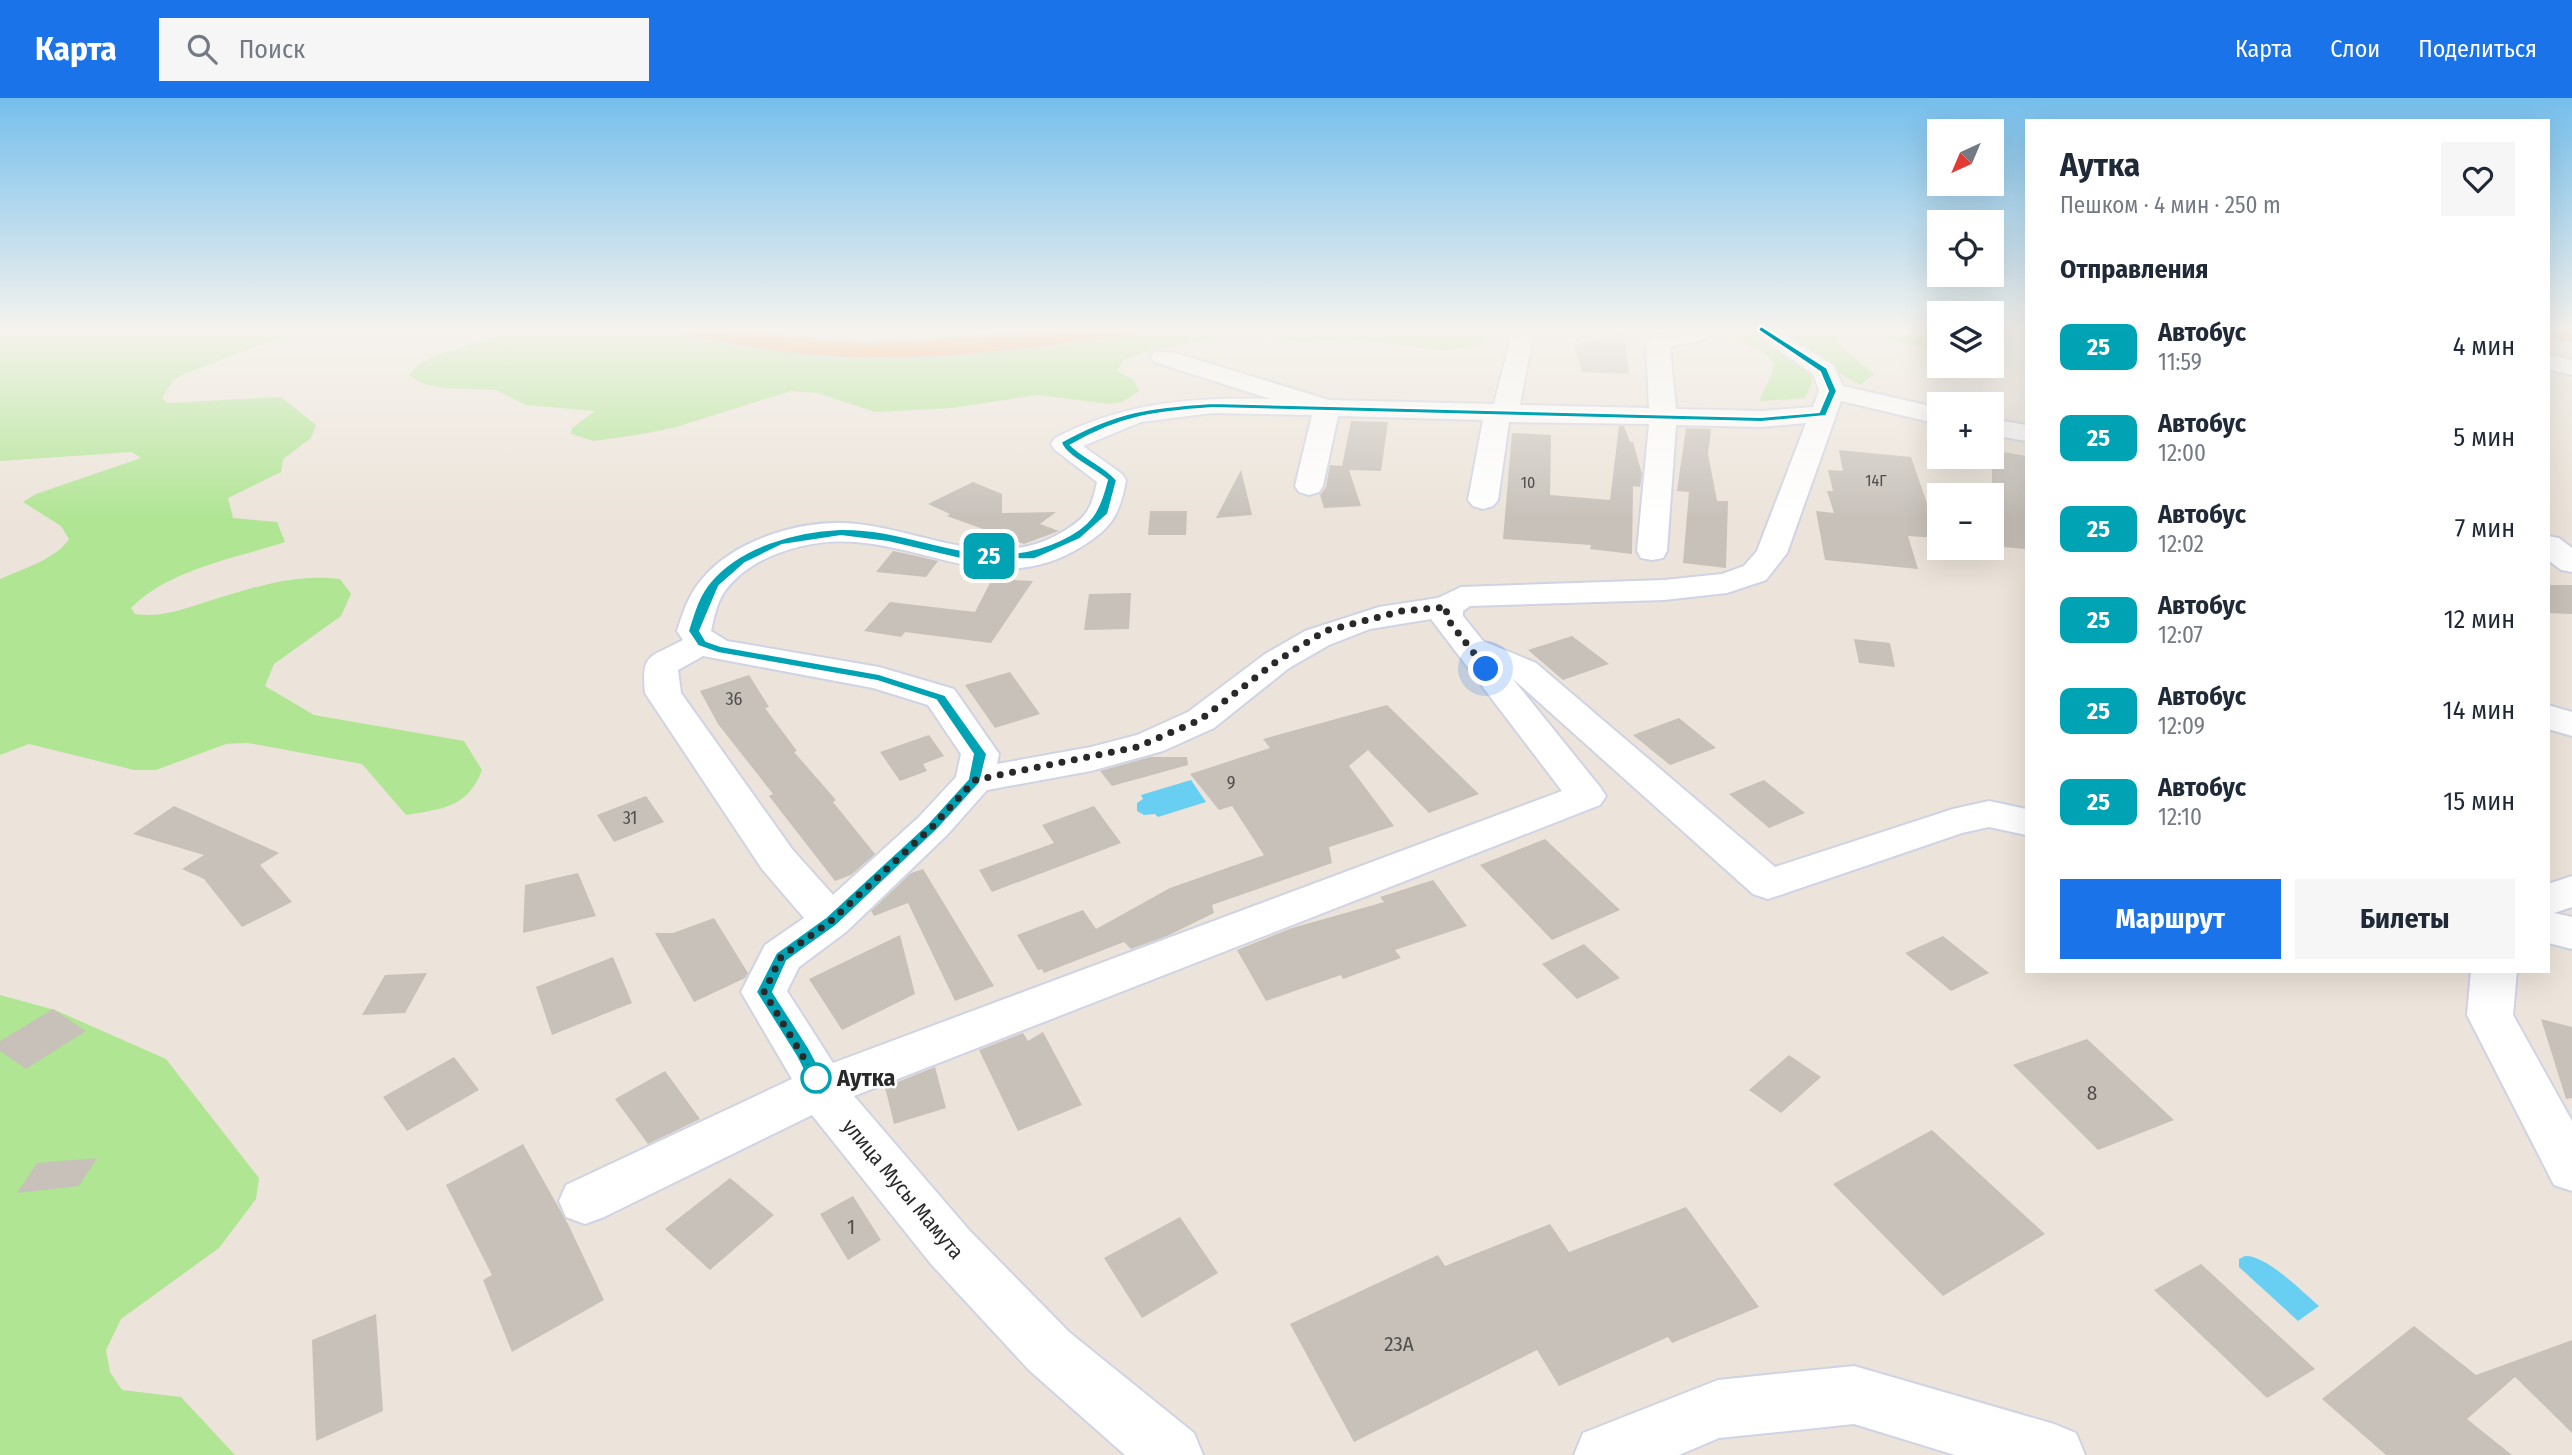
<!DOCTYPE html>
<html lang="ru">
<head>
<meta charset="utf-8">
<style>
  :root { --surface:#fff; --page:#f6f6f7; --text:#1f2937; --muted:#747a83; --accent:#1a73e8 }
  body { margin:0; font-family:"Fira Sans Condensed",sans-serif; background:var(--page); color:var(--text); height:100vh; display:flex; flex-direction:column; font-size:26px; white-space:nowrap }
  * { box-sizing:border-box; margin:0 }
  p { font-size:23px; color:var(--muted) }
  .icon { flex:none; width:38px; height:38px; fill:none; stroke:currentColor; stroke-width:2; stroke-linecap:round; stroke-linejoin:round }
  .map { position:relative; flex:1; overflow:hidden }
  .drawer { position:absolute; left:2025px; top:21px; width:525px; height:854px; display:flex; flex-direction:column; background:var(--surface); border-radius:0px; box-shadow:0 7px 28px #0002 }
  .drawer>* { flex:none }
  .badge { padding:0 14px; border-radius:10px; font-size:24px; line-height:46px }
  .needle { width:46px; rotate:224deg }
  .buttons { position:absolute; left:1927px; top:21px; display:grid; gap:14px }
  .buttons a { display:grid; place-items:center; width:77px; height:77px; border-radius:0px; background:var(--surface); box-shadow:0 7px 28px #0002; font-size:35px }
  .you { position:absolute; width:35px; height:35px; margin:-18px; border:5px solid #fff; border-radius:50%; background:#1a73e8; box-shadow:0 0 0 10px #1a73e833 }
  .map>.badge { position:absolute; translate:-50% -50%; box-shadow:0 0 0 4px #fff }
  h2 { padding:0 35px; font-size:26px; line-height:63px }
  .round { display:grid; place-items:center; flex:none; width:74px; height:74px; border-radius:0px; background:var(--page) }
  .overview { display:flex; align-items:center; justify-content:space-between; height:119px; padding:0 35px }
  h1 { font-size:33px; font-weight:700; line-height:52px }
  .button { display:flex; gap:14px; margin-top:auto; padding:14px 35px }
  .button a { flex:1; height:80px; border-radius:0px; background:var(--accent); color:#fff; font-size:28px; font-weight:700; line-height:80px; text-align:center }
  .button a+a { background:var(--page); color:var(--text) }
  ul { padding:0; list-style:none }
  li { display:flex; align-items:center; gap:21px; height:91px; padding:0 35px }
  li div { flex:1 }
  li b { display:block; font-size:26px }
  li em { font-style:normal }
  li .badge { min-width:77px; font-weight:700; text-align:center }
  header { display:flex; align-items:center; gap:42px; box-sizing:border-box; height:98px; padding:0 35px; background:var(--accent); color:#fff }
  header strong { font-size:33px }
  nav { display:flex; gap:38px; margin-inline-start:auto; font-size:24px }
  .search { width:490px; height:63px; background:var(--page); display:flex; align-items:center; gap:18px; box-sizing:border-box; padding:0 24px; border-radius:0px; color:var(--muted); font-size:26px }
  .map>svg:first-child { display:block }
  .green { fill:#b0e594 }
  .water { fill:#68cff2 }
  .building { fill:#c7c1ba }
  .lines { fill:none; stroke-linecap:round; stroke-linejoin:round }
  .minor-casing { stroke:#cfd3e3; stroke-width:4 }
  .highway-casing { stroke:#c7c7c7; stroke-width:4 }
  .minor { fill:#fff; fill-rule:evenodd }
  .highway { fill:#ff9b52; fill-rule:evenodd }
  .line { fill:#00a3b4; stroke:#fff; stroke-width:2 }
  .walk { stroke:#292929; stroke-width:7; stroke-dasharray:0 12.6 }
  .stop-dot { fill:#fff; stroke:#00a3b4; stroke-width:3.5 }
  .labels { text-anchor:middle; dominant-baseline:central; stroke-width:5; stroke-linejoin:round; paint-order:stroke }
  .far-number-label { font-size:16px; fill:#504f4d }
  .number-label { font-size:18px; fill:#504f4d }
  .near-number-label { font-size:21px; fill:#504f4d }
  .street-label { font-size:21px; fill:#292929; stroke:#fff }
  .near-stop-label { font-size:24px; font-weight:bold; fill:#292929; stroke:#fff; text-anchor:start }
</style>
</head>
<body>
<header>
<strong>Карта</strong>
<div class="search"><svg class="icon" aria-label="search" viewBox="0 0 24 24"><circle cx="10" cy="10" r="6"/><path d="M15 15l6 6"/></svg>Поиск</div>
<nav><a>Карта</a><a>Слои</a><a>Поделиться</a></nav>
</header>
<div class="map">
<svg width="2572" height="1357" viewBox="0 0 2572 1357">
  <rect width="100%" height="100%" fill="#ece4da"/>
  <path class="green" d="M0,231H336L272,242L182,277L173,283L162,300L168,305L281,299L316,327L311,340L283,361L281,374L228,400L233,420L277,424L285,444C234,461 170,471 131,510L135,516C161,520 184,511 209,503C253,490 293,475 340,481L351,496L341,518L274,566L265,588L314,617L464,643L482,672C468,710 441,711 406,717L362,666L248,645L226,646L156,672H134L29,646L0,657V481C22,471 55,462 69,441L61,428L23,404L36,396L141,360L132,354L0,363Z
    M508,231H679L751,249L846,261L1006,250L1179,231H1598L1594,238L1586,241L1512,232L1471,250L1444,252L1350,241L1299,243L1237,235L1144,254L1124,262L1117,273L1133,281L1139,293L1123,304L1109,306L1037,297L952,310L875,314L817,295L791,293L676,329L643,336L594,343L571,336L572,330L595,313L526,307L496,292L443,290L421,285L409,277C430,248 480,251 508,231Z
    M1734,231H1939V252C1907,250 1869,231 1840,237L1839,242L1835,243L1874,276L1860,287L1814,261L1811,287L1805,300L1760,303C1763,288 1774,280 1774,265L1764,254L1724,235Z
    M0,897L55,912L166,961L259,1080L256,1101L219,1150L121,1221L106,1252L110,1274L122,1292L181,1299L235,1357H0Z"/>
  <path class="water" d="M1191,682L1206,704L1158,719L1155,716L1144,717L1137,713V705L1143,701L1141,697Z
    M2245,1158C2267,1157 2302,1194 2319,1208L2298,1223L2239,1169V1161Z"/>
  <path class="building" d="M1624,234L1629,276L1582,274L1574,247Z
    M1351,323L1388,324L1381,373L1349,372L1361,408L1324,410L1320,397L1326,389L1330,367L1342,368Z
    M1619,328H1624L1630,344H1633L1642,376L1640,389L1633,388L1632,456L1590,451L1591,447L1503,441L1512,335L1551,337L1550,397L1610,402Z
    M1686,330L1711,331L1708,356L1717,403H1728L1726,470L1683,465L1689,394L1677,393Z
    M1839,352L1911,359L1939,440L1908,438L1918,471L1825,462L1816,413L1834,415L1827,393H1833L1828,372L1843,373Z
    M1998,353L2026,358V451L1992,448V368H1997Z
    M1241,372L1252,417L1216,420Z
    M973,384L1002,396V415L1056,414L1040,426L1059,433L1024,446L947,418L950,416L928,406Z
    M1150,413H1187L1186,437H1148Z
    M893,453L912,457L938,463L926,479L876,474Z
    M992,481L1033,483L991,545L905,534L901,539L864,533L890,504L975,514Z
    M2548,487H2572V516L2548,515Z
    M1131,495L1129,531L1084,532L1089,496Z
    M1572,538L1609,566L1563,582L1528,552Z
    M1854,541L1890,545L1895,569L1859,565Z
    M1010,574L1040,616L995,630L965,587Z
    M749,577L769,609L765,610L797,653L794,654L836,702L833,704L875,756L851,777L835,783L769,698L773,696L718,626L700,593Z
    M1387,607L1479,696L1429,715L1368,652L1349,668L1394,728L1329,749L1332,765L1212,807L1214,815L1167,838L1131,851L1124,844L1044,875L1042,871L1038,872L1017,837L1083,812L1096,831L1170,790L1264,757L1232,708L1219,712L1190,676L1270,650L1263,641Z
    M1679,620L1716,650L1670,667L1633,637Z
    M929,637L944,658L923,666L927,673L900,683L880,654Z
    M1150,659H1187L1188,667L1112,688L1100,673Z
    M1764,682L1805,715L1769,730L1729,696Z
    M646,698L664,724L614,744L597,717Z
    M174,708L279,755L260,767L292,804L242,829L204,781L182,771L204,757L133,736Z
    M1094,708L1121,745L992,794L979,772L1054,745L1042,727Z
    M1545,741L1620,812L1552,842L1480,767Z
    M923,771L994,888L955,903L908,805L874,818L871,813L911,775Z
    M578,775L596,818L523,835L525,787Z
    M1433,782L1467,828L1395,852L1401,860L1343,881L1341,877L1266,903L1237,852L1292,830L1384,804L1380,799Z
    M714,820L748,875L745,880L694,904L655,835H673Z
    M900,837L915,896L842,932L809,881Z
    M1943,838L1989,875L1951,893L1905,855Z
    M1584,846L1620,880L1577,901L1542,866Z
    M613,859L632,905L552,937L536,889Z
    M427,875L405,915L362,917L385,877Z
    M53,911L86,933L26,971L0,953V943Z
    M2541,921L2572,929V1000L2566,1001Z
    M1043,934L1082,1007L1018,1033L979,952L1023,935L1028,943Z
    M2087,941L2174,1022L2098,1052L2013,967Z
    M1789,957L1821,979L1781,1015L1749,992Z
    M454,959L479,992L407,1033L383,999Z
    M935,969L946,1010L894,1026L885,989Z
    M665,973L700,1021L648,1046L615,1001Z
    M1932,1032L2045,1136L1943,1198L1833,1086Z
    M523,1046L569,1128L604,1202L512,1254L483,1182L492,1177L446,1087Z
    M97,1060L79,1088L17,1095L37,1065Z
    M730,1080L774,1117L710,1172L665,1131Z
    M853,1098L881,1142L848,1162L820,1116Z
    M1686,1109L1759,1209L1672,1245L1668,1239L1559,1288L1537,1252L1354,1344L1290,1226L1438,1157L1445,1168L1550,1126L1569,1154Z
    M1180,1119L1218,1175L1142,1220L1104,1160Z
    M2201,1166L2315,1271L2267,1300L2154,1192Z
    M376,1216L383,1313L316,1343L312,1242Z
    M2414,1228L2476,1277L2572,1242V1335L2515,1279L2467,1321L2512,1357H2386L2322,1301Z"/>
  <g class="lines">
    <g class="minor-casing">
      <path id="minor" d="M1513,231H1529L1533,236L1520,307L1649,310L1646,244L1650,239L1687,231H1716C1708,244 1685,245 1670,249L1676,311L1761,313L1813,309L1819,293L1813,276L1749,231H1776L1833,267L1843,288L1939,310V326L1841,303L1787,455L1766,482L1727,495L1664,502L1470,508L1463,513V518L1483,543L1536,565L1775,769L1953,711L1989,703L2026,711V737L1989,729L1962,735L1783,796L1768,801L1753,796L1512,580L1600,689L1606,698L1600,707L854,998L969,1132L1069,1234L1194,1335L1203,1357H1125L1029,1272L931,1166L812,1017L604,1119L585,1126L566,1119L559,1103L566,1087L792,981L741,894L765,847L804,820L762,771L645,595C641,554 650,560 683,542L677,533C683,514 689,496 702,481C736,440 806,420 857,426C924,433 994,473 1059,436C1085,421 1091,414 1097,384L1055,352L1051,346L1055,340C1125,304 1194,299 1271,301L1154,264L1151,259L1154,254H1172L1329,302L1494,306ZM1212,315L1312,317L1295,388L1299,394L1309,397L1319,394L1323,388L1338,318L1483,322L1468,402L1473,408L1483,411L1493,408L1498,402L1509,324L1649,326L1637,453L1641,460L1652,462L1663,460L1667,453L1676,327L1761,329L1806,325L1757,453L1744,468L1722,476L1664,482L1461,489L1438,500L1379,509L1305,533L1265,556L1188,614L1137,637L1091,649L997,666L999,656L954,591L879,569L727,543L711,533C714,520 717,504 725,493C752,456 811,440 855,444C935,450 1000,498 1081,449C1112,430 1120,416 1126,382L1122,376L1083,348L1141,324ZM1431,521L1562,693L833,965L787,893L799,869L846,834L947,737L987,692L1091,673L1163,653L1214,630L1289,570L1329,547L1370,531ZM703,558L873,590L928,607L961,656L956,679L919,719L833,797L792,751L681,595L678,572Z
        M2548,256L2572,262V277L2548,271Z
        M1992,321L2026,327V343L1992,337Z
        M2548,438L2559,440L2572,450V474L2561,472L2548,462Z
        M2548,607L2572,614V638L2548,631Z
        M2572,778V809L2554,815L2572,819V851L2548,845V786Z
        M2471,873H2517L2513,917L2572,1023V1093L2554,1087L2467,917Z
        M1854,1268L2054,1326L2076,1335L2085,1357H1955L1854,1326L1719,1340L1679,1357H1574L1583,1335L1718,1282Z"/>
    </g>
    <g class="highway-casing">
      <path id="highway" d="M680,231C742,227 804,245 866,245C956,245 1047,226 1137,231L1133,236L1125,238C1038,248 950,261 863,259C805,258 748,249 692,238L684,236Z
        M2548,231H2572V242L2548,239Z"/>
    </g>
    <use href="#minor" class="minor"/>
    <use href="#highway" class="highway"/>
  </g>
  <linearGradient id="sky" x2="0" y2="1"><stop stop-color="#75bfec"/><stop offset="0.55" stop-color="#f6f3ee"/><stop offset="1" stop-color="#f6f3ee" stop-opacity="0"/></linearGradient>
  <rect width="2572" height="421" fill="url(#sky)"/>
  <path class="line" d="M1761,228L1827,270L1837,293L1826,318L1761,324L1212,310C1155,314 1121,318 1071,347C1085,361 1103,366 1117,382L1108,416L1080,441L1035,461L965,462L888,444L841,438L782,447L745,465L719,488L700,533L706,543L721,548L879,576L945,597L987,656L980,685L938,731L837,827L787,863L773,894L809,950L830,990L821,997L815,995L796,958L756,894L776,855L826,819L928,725L968,681L973,656L936,602L877,583L718,555L698,548L688,533C693,517 698,498 710,484C740,448 795,433 840,431C918,429 980,479 1060,442C1091,428 1099,414 1107,382C1095,371 1064,358 1061,344C1117,313 1150,309 1212,305L1761,319L1819,314L1828,293L1820,274L1758,232Z"/>
  <g class="lines">
    <path class="walk" d="M816,980L764,894L781,859L831,823L933,728L975,682L1137,649L1200,622L1277,563L1325,533L1402,513L1447,509L1446,519L1486,571"/>
  </g>
  <circle class="stop-dot" cx="816" cy="980" r="14"/>
  <g class="labels">
    <g class="far-number-label">
      <text x="1876" y="382">14Г</text>
      <text x="1528" y="384">10</text>
    </g>
    <g class="number-label">
      <text x="734" y="601">36</text>
      <text x="1231" y="685">9</text>
      <text x="630" y="720">31</text>
    </g>
    <g class="near-number-label">
      <text x="2092" y="995">8</text>
      <text x="851" y="1129">1</text>
      <text x="1399" y="1246">23А</text>
    </g>
    <g class="street-label">
      <text transform="translate(903 1091) rotate(50)">улица Мусы Мамута</text>
    </g>
    <g class="near-stop-label">
      <text x="837" y="980">Аутка</text>
    </g>
  </g>
</svg>
<div class="buttons">
<a><svg class="needle" viewBox="-14 -14 28 28"><path d="M0-13l5 13h-10z" fill="#e53935"/><path d="M0 13l5-13h-10z" fill="#747a83"/></svg></a>
<a><svg class="icon" aria-label="locate" viewBox="0 0 24 24"><circle cx="12" cy="12" r="6"/><path d="M12 2v4M12 18v4M2 12h4M18 12h4"/></svg></a>
<a><svg class="icon" aria-label="layers" viewBox="0 0 24 24"><path d="M12 4l9 5-9 5-9-5zM3 14l9 5 9-5"/></svg></a>
<a>+</a>
<a>−</a>
</div>
<div class="you" style="left:1486px;top:571px"></div>
<b class="badge" style="left:989px;top:458px;background:#00a3b4;color:#fff">25</b>
<section class="drawer">
<div class="overview"><div><h1>Аутка</h1><p>Пешком · 4 мин · 250 m</p></div><a class="round"><svg class="icon" aria-label="heart" viewBox="0 0 24 24"><path d="M12 20l-8-8c-3-5 5-10 8-4 3-6 11-1 8 4z"/></svg></a></div>
<h2>Отправления</h2>
<ul>
<li><span class="badge" style="background:#00a3b4;color:#fff">25</span><div><b>Автобус</b><p>11:59</p></div><em>4 мин</em></li>
<li><span class="badge" style="background:#00a3b4;color:#fff">25</span><div><b>Автобус</b><p>12:00</p></div><em>5 мин</em></li>
<li><span class="badge" style="background:#00a3b4;color:#fff">25</span><div><b>Автобус</b><p>12:02</p></div><em>7 мин</em></li>
<li><span class="badge" style="background:#00a3b4;color:#fff">25</span><div><b>Автобус</b><p>12:07</p></div><em>12 мин</em></li>
<li><span class="badge" style="background:#00a3b4;color:#fff">25</span><div><b>Автобус</b><p>12:09</p></div><em>14 мин</em></li>
<li><span class="badge" style="background:#00a3b4;color:#fff">25</span><div><b>Автобус</b><p>12:10</p></div><em>15 мин</em></li>
</ul>
<div class="button"><a>Маршрут</a><a>Билеты</a></div>
</section>
</div>
</body>
</html>
